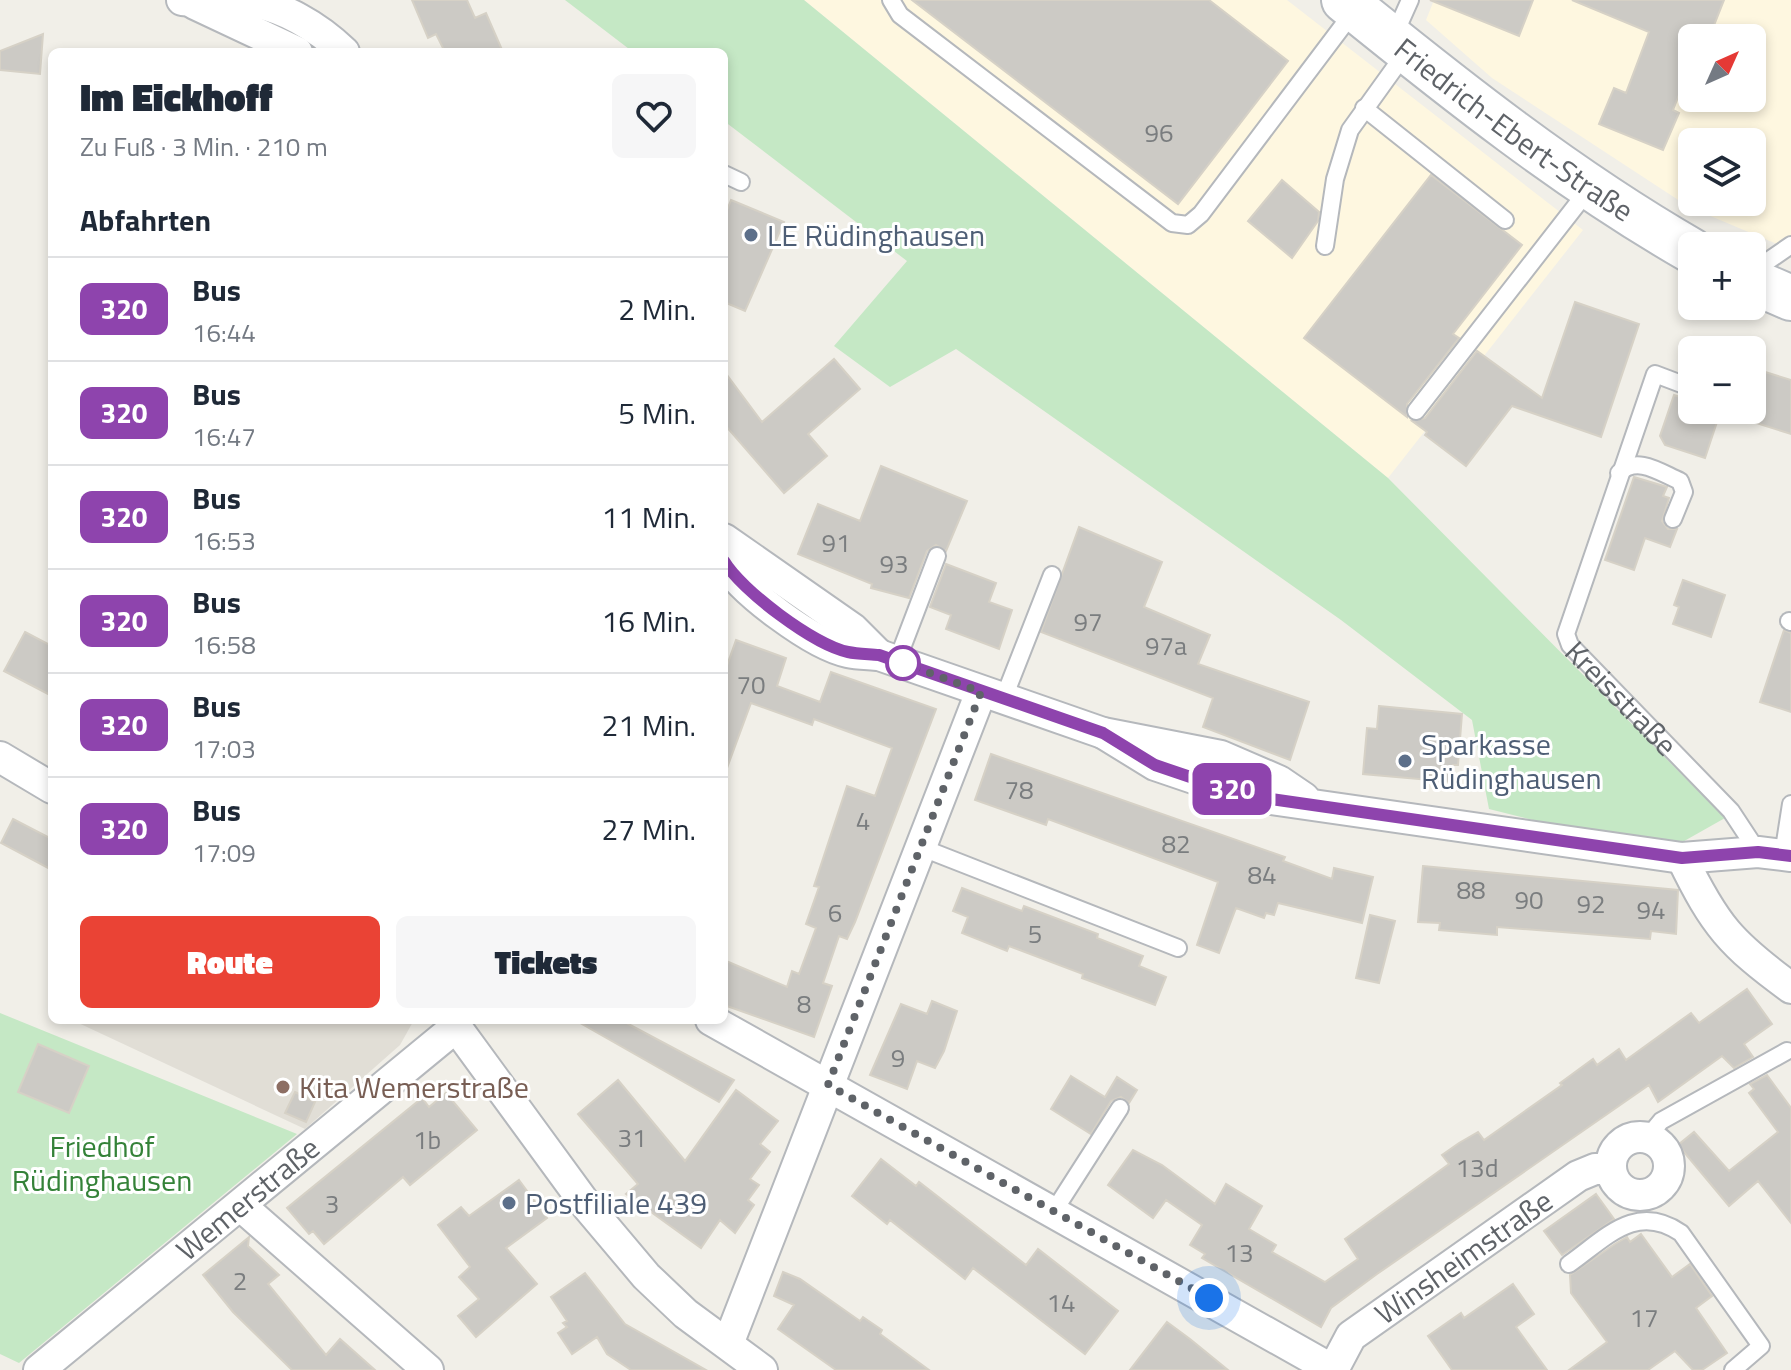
<!DOCTYPE html>
<html lang="de">
<head>
<meta charset="utf-8">
<style>
  :root { --surface:#fff; --page:#f6f6f7; --text:#1f2937; --muted:#747a83; --line:#e0e1e3; --accent:#ea4335 }
  body { margin:0; font-family:"Titillium Web",sans-serif; background:var(--page); color:var(--text); height:100vh; display:flex; flex-direction:column; font-size:30px; white-space:nowrap }
  * { box-sizing:border-box; margin:0 }
  p { font-size:26px; color:var(--muted) }
  .icon { flex:none; width:44px; height:44px; fill:none; stroke:currentColor; stroke-width:2; stroke-linecap:round; stroke-linejoin:round }
  .map { position:relative; flex:1; overflow:hidden }
  .details { position:absolute; left:48px; top:48px; width:680px; height:976px; display:flex; flex-direction:column; background:var(--surface); border-radius:12px; box-shadow:0 4px 12px #0003 }
  .details>* { flex:none }
  .badge { padding:0 16px; border-radius:12px; font-size:28px; line-height:52px }
  .needle { width:52px; rotate:45deg }
  .fabs { position:absolute; left:1678px; top:24px; display:grid; gap:16px }
  .fabs a { display:grid; place-items:center; width:88px; height:88px; border-radius:12px; background:var(--surface); box-shadow:0 4px 12px #0003; font-size:40px }
  .you { position:absolute; width:40px; height:40px; margin:-20px; border:6px solid #fff; border-radius:50%; background:#1a73e8; box-shadow:0 0 0 12px #1a73e833 }
  .map>.badge { position:absolute; translate:-50% -50%; box-shadow:0 0 0 4px #fff }
  h2 { padding:0 32px; font-size:30px; line-height:72px }
  .round { display:grid; place-items:center; flex:none; width:84px; height:84px; border-radius:12px; background:var(--page) }
  .head { display:flex; align-items:center; justify-content:space-between; height:136px; padding:0 32px }
  h1 { font-size:38px; font-weight:800; line-height:60px }
  .action { display:flex; gap:16px; margin-top:auto; padding:16px 32px }
  .action a { flex:1; height:92px; border-radius:12px; background:var(--accent); color:#fff; font-size:32px; font-weight:800; line-height:92px; text-align:center }
  .action a+a { background:var(--page); color:var(--text) }
  ul { padding:0; list-style:none }
  li { display:flex; align-items:center; gap:24px; height:104px; padding:0 32px; border-top:2px solid var(--line) }
  li div { flex:1 }
  li b { display:block; font-size:30px }
  li em { font-style:normal }
  li .badge { min-width:88px; font-weight:700; text-align:center }
  .map>svg:first-child { display:block }
  .commercial { fill:#fef7e0; fill-rule:evenodd }
  .education { fill:#e1ded6 }
  .green { fill:#c5e8c5 }
  .building { fill:#cccac5; stroke:#d6d1c6; stroke-width:2 }
  .lines { fill:none; stroke-linecap:round; stroke-linejoin:round }
  .lane-casing { stroke:#b5b8bc; stroke-width:20 }
  .street-casing { stroke:#b5b8bc; stroke-width:34 }
  .secondary-casing { stroke:#b6babf; stroke-width:48 }
  .lane { stroke:#fff; stroke-width:16 }
  .street { stroke:#fff; stroke-width:30 }
  .secondary { stroke:#fff; stroke-width:44 }
  .line-casing { stroke:#fff; stroke-width:18 }
  .line { stroke:#8e44ad; stroke-width:12 }
  .walk { stroke:#5f6368; stroke-width:8; stroke-dasharray:0 14.4 }
  .service-dot { fill:#5c6f8a; stroke:#fff; stroke-width:3 }
  .stop-dot { fill:#fff; stroke:#8e44ad; stroke-width:4 }
  .education-dot { fill:#8d6e63; stroke:#fff; stroke-width:3 }
  .labels { text-anchor:middle; dominant-baseline:central; stroke-width:6; stroke-linejoin:round; paint-order:stroke }
  .number-label { font-size:26px; fill:#7a7d7f }
  .street-label { font-size:30px; fill:#5f6368; stroke:#fff }
  .service-label { font-size:30px; fill:#4e5e75; stroke:#fff; text-anchor:start }
  .education-label { font-size:30px; fill:#785e54; stroke:#fff; text-anchor:start }
  .park-label { font-size:30px; fill:#348238; stroke:#fff }
</style>
</head>
<body>
<div class="map">
<svg width="1791" height="1370" viewBox="0 0 1791 1370">
  <rect width="100%" height="100%" fill="#f1efe8"/>
  <path class="commercial" d="M804,0H1287L1583,230L1388,478Z
    M1434,0H1791V250L1689,207L1492,78L1426,20ZM1692,38H1752V98H1692ZM1692,142H1752V202H1692Z"/>
  <path class="education" d="M72,1020H414L400,1045L305,1129Z"/>
  <path class="green" d="M565,0H804L1388,478L1725,818L1663,853L1489,809L1472,720L1341,620L956,349L890,387L834,346L907,261L724,121V52H633Z
    M0,1013L297,1134L19,1363L0,1354Z"/>
  <path class="building" d="M412,0H467L475,18L486,13L503,52H445L436,34L428,38Z
    M912,0H1209L1288,61L1178,204Z
    M1430,0H1533L1519,36Z
    M1572,0H1724L1709,38H1692V62L1673,110L1679,113L1663,150L1599,124L1614,88L1626,93L1649,32Z
    M43,34L40,74L0,70V51Z
    M1431,175L1522,245L1453,334L1459,338L1407,404V417L1304,338Z
    M1282,180L1319,212L1318,221L1292,258L1248,221Z
    M731,200L784,222L745,311L724,302V218Z
    M1575,302L1639,324L1601,437L1512,406L1466,466L1425,435L1427,432L1412,421L1425,418L1477,351L1542,398Z
    M834,359L860,389L808,434L827,456L784,493L724,424V371L762,422Z
    M1762,371L1791,380V434L1747,420Z
    M1674,395L1692,401V410H1721L1705,458L1665,445L1660,436Z
    M881,466L967,501L946,551L936,545L927,551L909,598L871,588L872,584L798,554L818,504L860,521Z
    M1634,477L1667,487L1663,496L1669,498L1662,521L1668,529H1677L1670,547L1645,538L1634,570L1605,560Z
    M1079,527L1162,562L1144,607L1210,635L1198,664L1309,702L1290,760L1203,727L1213,698L1041,632Z
    M946,564L996,583L989,602L1012,610L999,649L946,629L951,615L930,607Z
    M1683,580L1725,595L1711,637L1673,624L1679,607L1674,605Z
    M1784,630L1791,633V712L1760,702Z
    M25,632L52,646V696L4,671Z
    M736,640L786,658L777,686L820,702L831,672L936,709L855,922L847,939L839,936L823,983L832,986L814,1037L724,1005V960L787,987L792,971L799,974L816,928L806,924L819,887L814,886L847,786L875,796L892,748L814,719L812,725L751,703L727,768H724V674Z
    M1379,706L1462,714L1458,765H1453L1452,782L1363,774L1367,728L1377,729Z
    M991,754L1285,857L1283,861L1332,879L1334,868L1373,877L1362,923L1278,903L1274,915L1266,913L1264,918L1236,908L1219,953L1197,945L1218,882L1048,819L1046,825L975,800Z
    M13,819L52,839V870L1,843Z
    M1423,866L1678,890L1676,934L1651,931L1650,939L1497,927V935L1439,930L1440,923L1418,922Z
    M962,888L1022,911L1024,906L1098,934L1097,938L1143,956L1139,966L1166,977L1155,1005L1082,978L1083,974L1009,946L1007,951L962,933L968,917L953,911Z
    M1370,915L1395,921L1379,983L1356,978Z
    M1747,989L1772,1024L1744,1044L1753,1057L1734,1068L1722,1056L1658,1102L1649,1085L1377,1274L1331,1308L1321,1327L1202,1258L1205,1254L1190,1245L1202,1225L1166,1200L1153,1218L1108,1185L1133,1150L1162,1165L1215,1204L1226,1184L1262,1206L1249,1229L1276,1245L1272,1252L1325,1282L1358,1259L1345,1239L1449,1164L1442,1155L1459,1143L1478,1132L1484,1140L1562,1085L1560,1083L1593,1059L1597,1065L1619,1049L1626,1060L1691,1013L1699,1023Z
    M932,1001L957,1011L944,1051L935,1068L917,1061L907,1089L870,1075L901,1004L927,1014Z
    M575,1020H621L734,1080L719,1102Z
    M38,1044L89,1066L69,1113L18,1092Z
    M1767,1075L1791,1108V1223L1758,1181L1729,1206L1678,1145L1694,1132L1729,1171L1778,1132L1749,1093L1754,1089L1750,1084Z
    M1071,1076L1105,1097L1117,1077L1137,1090L1129,1103L1121,1097L1111,1101L1091,1134L1051,1109Z
    M618,1080L685,1161L736,1090L778,1121L760,1144L770,1152L750,1179L759,1185L748,1200L754,1205L735,1233L720,1220L701,1248L626,1194L638,1184L578,1114Z
    M295,1092L315,1102L306,1122L285,1113Z
    M446,1093L477,1130L410,1185L403,1177L324,1244L313,1231L309,1234L287,1208L422,1098L429,1107Z
    M881,1159L916,1186L919,1182L1026,1265L1038,1249L1118,1311L1085,1354L973,1268L965,1279L890,1220L887,1224L852,1196Z
    M519,1180L547,1218L506,1248L537,1284L476,1337L458,1316L479,1299L459,1277L470,1267L438,1225L461,1207L469,1216Z
    M1596,1194L1614,1219L1562,1255L1544,1231Z
    M1641,1234L1672,1277L1690,1264L1712,1296L1696,1308L1727,1353L1702,1370H1693L1675,1351L1648,1370H1569L1607,1342L1571,1293L1570,1275L1615,1244L1627,1237L1630,1242Z
    M249,1237L248,1246L279,1275L268,1284L326,1355L340,1339L375,1370H292L233,1312L203,1275Z
    M783,1272L800,1279L860,1321L863,1317L882,1330L880,1334L929,1370H836L778,1329L794,1305L774,1296Z
    M585,1273L625,1324L706,1370H631L607,1354L597,1337L572,1354L558,1333L567,1327L563,1323L567,1321L551,1297Z
    M1513,1284L1534,1314L1516,1327L1547,1370H1452L1428,1336L1461,1313L1464,1318Z
    M1167,1322L1190,1339L1228,1370H1130Z"/>
  <g class="lines">
    <g class="lane-casing">
      <g id="lane">
        <path d="M891,0L900,15L1172,223L1188,225L1201,214L1354,11"/>
        <path d="M1393,38L1410,0"/>
        <path d="M1364,108L1505,220"/>
        <path d="M724,174L741,182"/>
        <path d="M1325,246L1335,179L1350,130L1406,52"/>
        <path d="M1752,272L1791,245"/>
        <path id="s1" d="M1692,388L1655,374L1566,634L1570,645L1731,811L1758,852"/>
        <path d="M1416,411L1589,189"/>
        <path d="M1619,473C1637,455 1661,473 1680,481L1684,492L1673,519"/>
        <path d="M1789,621L1791,622"/>
        <path d="M897,661L937,556"/>
        <path d="M1003,700L1052,575"/>
        <path d="M920,847L1178,948"/>
        <path d="M1783,855L1791,804"/>
        <path d="M1647,1138L1661,1121L1787,1051"/>
        <path d="M1054,1211L1120,1108"/>
        <path d="M1569,1264C1606,1238 1636,1202 1681,1233L1761,1346L1733,1370"/>
      </g>
    </g>
    <g class="street-casing">
      <g id="street">
        <path d="M182,0C203,2 224,0 245,1C282,5 318,27 344,52"/>
        <path d="M195,4L297,52"/>
        <path d="M724,539L853,629L879,655"/>
        <path d="M724,561C741,591 814,645 848,652C857,654 869,654 879,655L1103,733L1221,756L1279,781L1304,798"/>
        <path d="M1103,733L1155,765L1208,783L1271,799L1682,858L1758,852L1791,856"/>
        <path d="M0,757L52,788"/>
        <path d="M1682,858C1715,926 1731,944 1791,988"/>
        <path d="M451,1020L587,1206L646,1276L686,1314L762,1370"/>
        <path d="M711,1020L1333,1370"/>
        <circle cx="1640" cy="1166" r="29"/>
        <path d="M241,1206L428,1370"/>
        <path d="M728,1344L981,692"/>
        <path id="s2" d="M39,1370L456,1027"/>
        <path id="s3" d="M1333,1370L1351,1336L1578,1176L1595,1169H1611"/>
      </g>
    </g>
    <g class="secondary-casing">
      <g id="secondary">
        <path id="s4" d="M1344,0C1455,90 1567,179 1692,251"/>
        <path d="M1752,281L1791,298"/>
      </g>
    </g>
    <use href="#lane" class="lane"/>
    <use href="#street" class="street"/>
    <use href="#secondary" class="secondary"/>
  </g>
  <g class="lines">
    <g class="line-casing">
      <path id="line" d="M724,561C741,590 814,645 848,652C857,654 869,654 879,655L1103,733L1155,765L1208,783L1271,799L1682,858L1758,852L1791,856"/>
    </g>
    <use href="#line" class="line"/>
    <path class="walk" d="M903,663L981,692L828,1085L1209,1298"/>
  </g>
  <g class="service-dot">
    <circle cx="751" cy="235" r="8"/>
    <circle cx="1405" cy="761" r="8"/>
    <circle cx="509" cy="1203" r="8"/>
  </g>
  <circle class="stop-dot" cx="903" cy="663" r="16"/>
  <circle class="education-dot" cx="283" cy="1087" r="8"/>
  <g class="labels">
    <g class="number-label">
      <text x="1159" y="132">96</text>
      <text x="836" y="542">91</text>
      <text x="894" y="563">93</text>
      <text x="1088" y="621">97</text>
      <text x="1166" y="645">97a</text>
      <text x="751" y="684">70</text>
      <text x="1019" y="789">78</text>
      <text x="863" y="820">4</text>
      <text x="1176" y="843">82</text>
      <text x="1262" y="874">84</text>
      <text x="1471" y="889">88</text>
      <text x="1529" y="899">90</text>
      <text x="1591" y="903">92</text>
      <text x="1651" y="909">94</text>
      <text x="835" y="912">6</text>
      <text x="1035" y="933">5</text>
      <text x="804" y="1003">8</text>
      <text x="898" y="1057">9</text>
      <text x="632" y="1137">31</text>
      <text x="427" y="1139">1b</text>
      <text x="1477" y="1167">13d</text>
      <text x="332" y="1203">3</text>
      <text x="1239" y="1252">13</text>
      <text x="240" y="1280">2</text>
      <text x="1061" y="1302">14</text>
      <text x="1644" y="1317">17</text>
    </g>
    <g class="street-label">
      <text stroke="none"><textPath href="#s4" startOffset="214">Friedrich-Ebert-Straße</textPath></text>
      <text stroke="none"><textPath href="#s1" startOffset="400">Kreisstraße</textPath></text>
      <text stroke="none"><textPath href="#s2" startOffset="270">Wemerstraße</textPath></text>
      <text stroke="none"><textPath href="#s3" startOffset="176">Winsheimstraße</textPath></text>
    </g>
    <g class="service-label">
      <text x="767" y="235">LE Rüdinghausen</text>
      <text x="1421" y="744">Sparkasse<tspan x="1421" dy="34">Rüdinghausen</tspan></text>
      <text x="525" y="1203">Postfiliale 439</text>
    </g>
    <g class="education-label">
      <text x="299" y="1087">Kita Wemerstraße</text>
    </g>
    <g class="park-label">
      <text x="102" y="1146">Friedhof<tspan x="102" dy="34">Rüdinghausen</tspan></text>
    </g>
  </g>
</svg>
<div class="fabs">
<a><svg class="needle" viewBox="-14 -14 28 28"><path d="M0-13l5 13h-10z" fill="#e53935"/><path d="M0 13l5-13h-10z" fill="#747a83"/></svg></a>
<a><svg class="icon" aria-label="layers" viewBox="0 0 24 24"><path d="M12 4l9 5-9 5-9-5zM3 14l9 5 9-5"/></svg></a>
<a>+</a>
<a>−</a>
</div>
<div class="you" style="left:1209px;top:1298px"></div>
<b class="badge" style="left:1232px;top:789px;background:#8e44ad;color:#fff">320</b>
<section class="details">
<div class="head"><div><h1>Im Eickhoff</h1><p>Zu Fuß · 3 Min. · 210 m</p></div><a class="round"><svg class="icon" aria-label="heart" viewBox="0 0 24 24"><path d="M12 20l-8-8c-3-5 5-10 8-4 3-6 11-1 8 4z"/></svg></a></div>
<h2>Abfahrten</h2>
<ul>
<li><span class="badge" style="background:#8e44ad;color:#fff">320</span><div><b>Bus</b><p>16:44</p></div><em>2 Min.</em></li>
<li><span class="badge" style="background:#8e44ad;color:#fff">320</span><div><b>Bus</b><p>16:47</p></div><em>5 Min.</em></li>
<li><span class="badge" style="background:#8e44ad;color:#fff">320</span><div><b>Bus</b><p>16:53</p></div><em>11 Min.</em></li>
<li><span class="badge" style="background:#8e44ad;color:#fff">320</span><div><b>Bus</b><p>16:58</p></div><em>16 Min.</em></li>
<li><span class="badge" style="background:#8e44ad;color:#fff">320</span><div><b>Bus</b><p>17:03</p></div><em>21 Min.</em></li>
<li><span class="badge" style="background:#8e44ad;color:#fff">320</span><div><b>Bus</b><p>17:09</p></div><em>27 Min.</em></li>
</ul>
<div class="action"><a>Route</a><a>Tickets</a></div>
</section>
</div>
</body>
</html>
